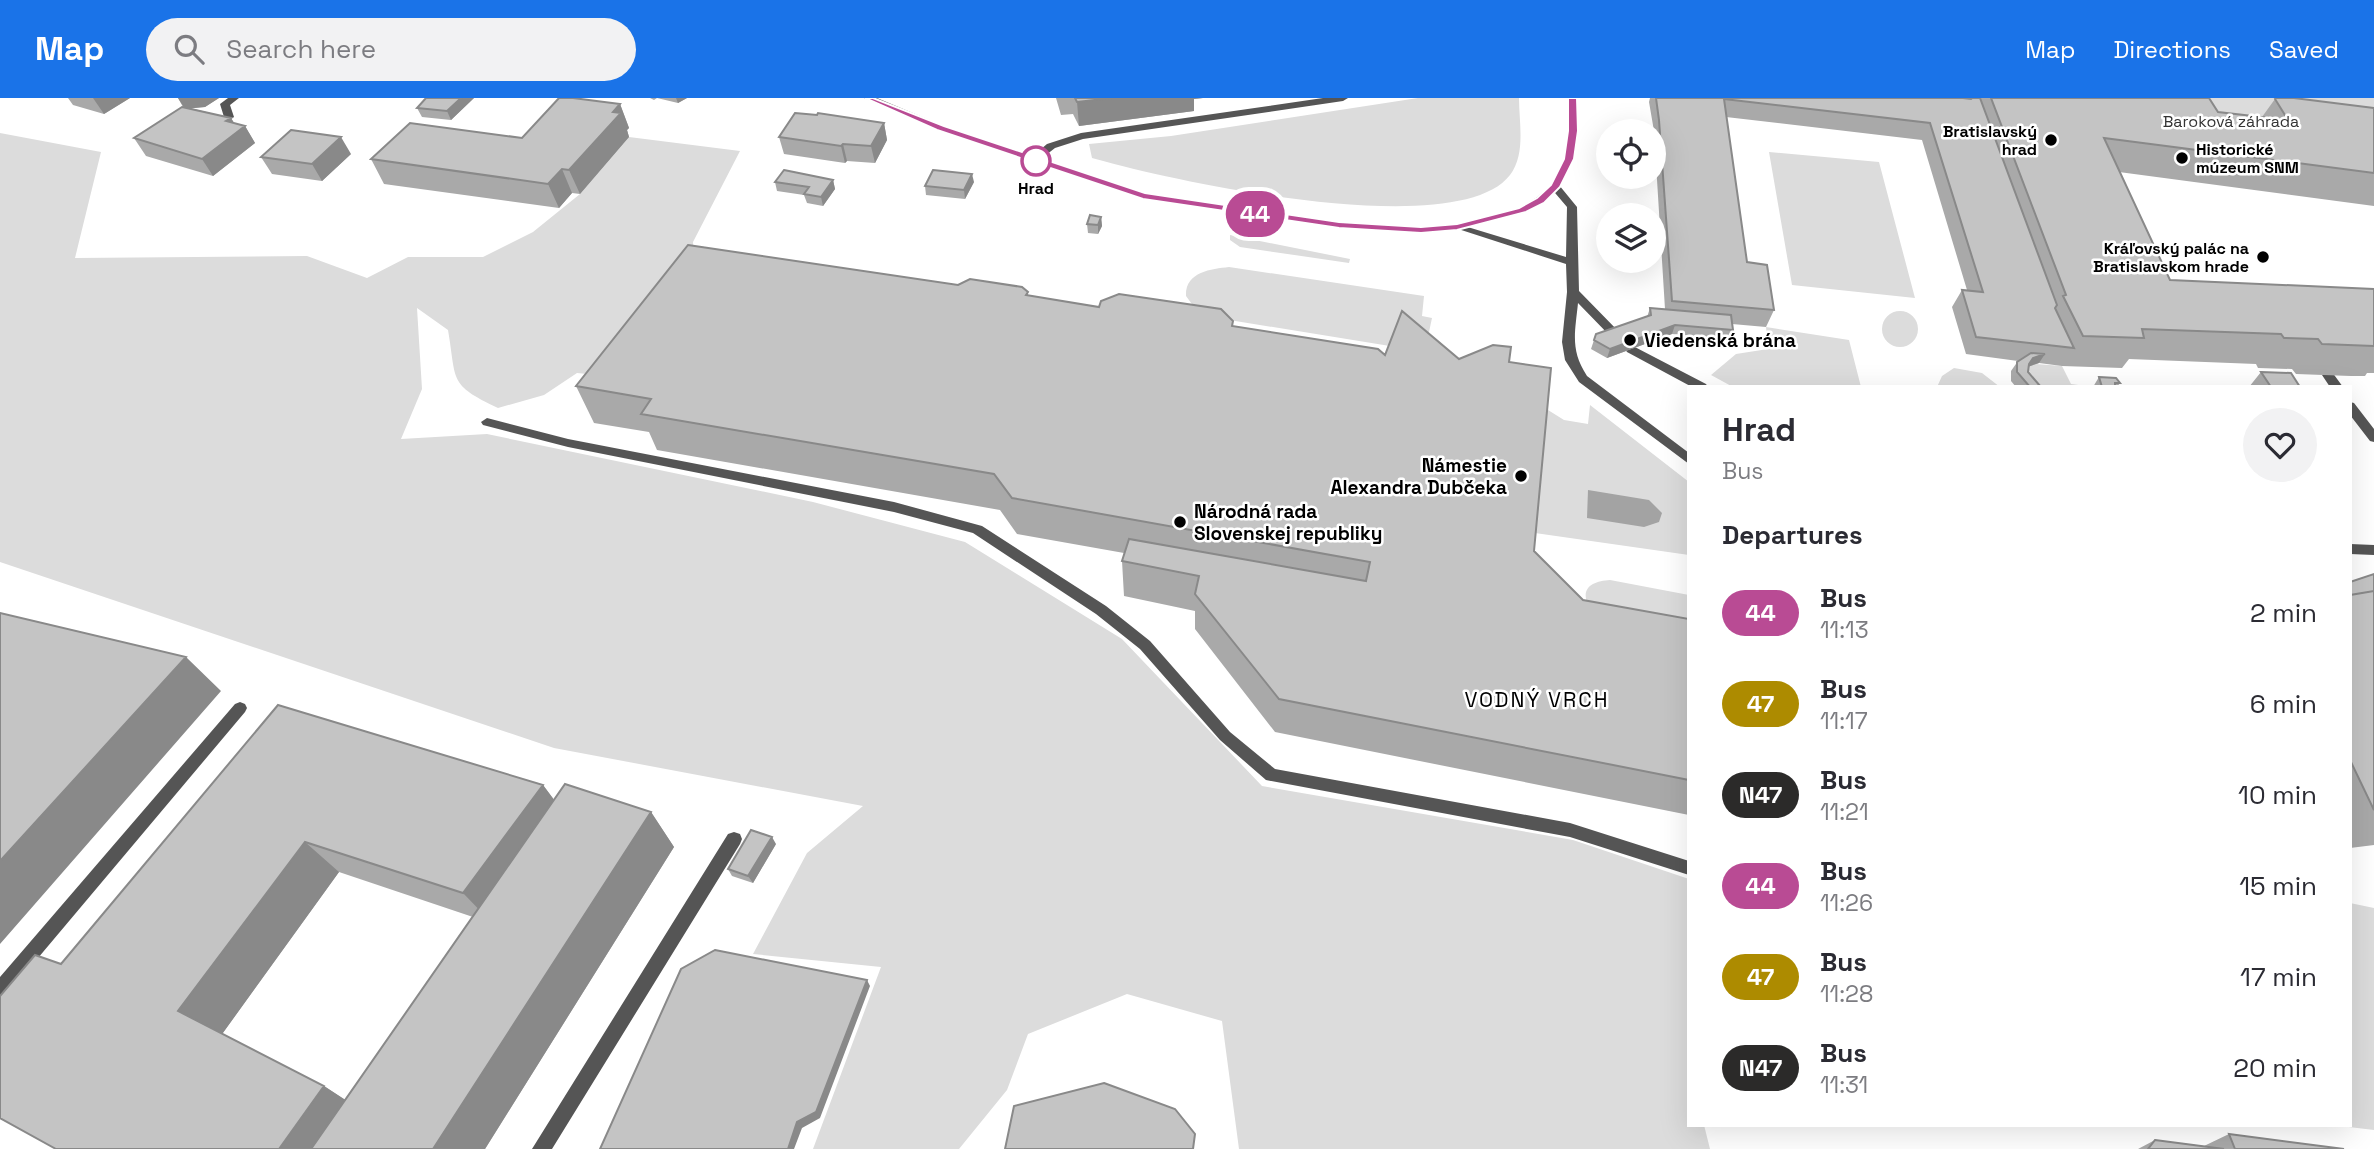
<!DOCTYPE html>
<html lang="en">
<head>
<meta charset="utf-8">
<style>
  :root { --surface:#fff; --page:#f2f2f3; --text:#2b2b33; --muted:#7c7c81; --accent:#1a73e8 }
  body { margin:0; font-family:"Space Grotesk",sans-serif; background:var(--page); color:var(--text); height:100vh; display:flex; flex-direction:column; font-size:26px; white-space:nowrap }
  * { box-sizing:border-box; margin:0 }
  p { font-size:23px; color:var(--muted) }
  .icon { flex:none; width:38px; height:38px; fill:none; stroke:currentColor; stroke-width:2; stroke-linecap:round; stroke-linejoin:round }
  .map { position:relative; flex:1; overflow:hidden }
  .drawer { position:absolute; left:1687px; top:287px; width:665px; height:742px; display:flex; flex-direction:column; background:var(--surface); border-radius:0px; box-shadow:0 7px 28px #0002 }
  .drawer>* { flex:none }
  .badge { padding:0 14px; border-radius:23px; font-size:24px; line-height:46px }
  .controls { position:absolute; left:1596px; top:21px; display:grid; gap:14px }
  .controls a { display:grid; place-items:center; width:70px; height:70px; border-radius:50%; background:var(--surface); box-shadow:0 7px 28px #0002; font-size:35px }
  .map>.badge { position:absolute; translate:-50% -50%; box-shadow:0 0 0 4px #fff }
  h2 { padding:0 35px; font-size:26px; line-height:63px }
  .round { display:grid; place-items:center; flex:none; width:74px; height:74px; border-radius:37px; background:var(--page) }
  .overview { display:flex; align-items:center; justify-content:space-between; height:119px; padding:0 35px }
  h1 { font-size:33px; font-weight:700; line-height:52px }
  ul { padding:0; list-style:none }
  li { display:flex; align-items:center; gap:21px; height:91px; padding:0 35px }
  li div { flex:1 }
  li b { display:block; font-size:26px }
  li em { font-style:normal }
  li .badge { min-width:77px; font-weight:700; text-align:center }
  header { display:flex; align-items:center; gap:42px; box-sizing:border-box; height:98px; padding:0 35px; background:var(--accent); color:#fff }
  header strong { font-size:33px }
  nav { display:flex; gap:38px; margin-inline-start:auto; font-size:24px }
  .search { width:490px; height:63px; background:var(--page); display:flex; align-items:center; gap:18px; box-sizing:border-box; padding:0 24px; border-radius:38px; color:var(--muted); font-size:26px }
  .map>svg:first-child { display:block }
  .green { fill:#dcdcdc }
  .water { fill:#a3a3a3 }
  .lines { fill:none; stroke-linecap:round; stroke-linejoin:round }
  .service { fill:#555; fill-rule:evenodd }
  .pedestrian { fill:#555; fill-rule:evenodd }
  .minor { fill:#555; fill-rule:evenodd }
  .tertiary { fill:#555; fill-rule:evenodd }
  .wall { fill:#a9a9a9; fill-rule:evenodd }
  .shaded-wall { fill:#898989 }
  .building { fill:#c4c4c4; stroke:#898989; stroke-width:2 }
  .line { fill:#b94b94; stroke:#fff; stroke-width:2 }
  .poi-dot { fill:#000; stroke:#fff; stroke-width:2.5 }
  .stop-dot { fill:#fff; stroke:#b94b94; stroke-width:3.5 }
  .labels { text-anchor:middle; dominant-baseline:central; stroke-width:5; stroke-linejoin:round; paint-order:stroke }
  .far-park-label { font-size:16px; fill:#333; stroke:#fff }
  .far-poi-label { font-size:16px; font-weight:bold; fill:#000; stroke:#fff; text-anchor:end }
  .far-stop-label { font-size:16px; font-weight:bold; fill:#000; stroke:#fff }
  .poi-label { font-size:19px; font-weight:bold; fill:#000; stroke:#fff; text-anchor:start }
  .neighbourhood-label { font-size:21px; letter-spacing:2px; fill:#000; stroke:#fff }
</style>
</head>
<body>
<header>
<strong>Map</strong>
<div class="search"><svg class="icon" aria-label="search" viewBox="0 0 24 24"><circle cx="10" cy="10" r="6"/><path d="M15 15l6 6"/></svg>Search here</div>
<nav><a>Map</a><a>Directions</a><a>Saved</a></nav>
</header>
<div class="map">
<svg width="2374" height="1051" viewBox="0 0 2374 1051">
  <rect width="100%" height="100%" fill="#fff"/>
  <path class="green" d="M1418,0H1519C1519,25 1526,56 1510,77C1457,146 1168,82 1092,60L1089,46L1171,38Z
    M2170,0H2374V42L2258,27Z
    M0,35L101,54L75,160L307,158L367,180L408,159H483L533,134L580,96L629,39L740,53L693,144L695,175L628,280L577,275L544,297L498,310C448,286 457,284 448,232L417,210L422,291L401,341L487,336L813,404L965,444L1122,541L1262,688L1573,742L1689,781V1027H1704L1710,1051H1239L1222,923L1127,896L1028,936L1007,992L959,1051H813L881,869L753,856L807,755L863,708L554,650L0,464Z
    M1769,54L1879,64L1915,200L1792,187Z
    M1230,137L1350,161L1349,165L1240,149L1230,142Z
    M1229,169L1424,198L1422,218L1432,220L1429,234L1396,249L1211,219L1197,213L1186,198C1185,174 1211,171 1229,169Z
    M1882 231a18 18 0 1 1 36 0a18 18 0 1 1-36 0Z
    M1766,229L1849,242L1861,289H1733L1711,277L1736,256L1768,251Z
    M2036,266L2062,268L2071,286L2093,289H2026L2027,269Z
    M1954,270L1982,275L2000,289H1937L1942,278Z
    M1540,307L1564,322L1588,326L1590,307L1689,384V457L1528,434Z
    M1610,482L1689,497V536L1588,507C1580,489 1594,483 1610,482Z
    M2350,805L2374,810V1032L2332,1027H2350Z"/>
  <path class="water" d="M1588,392L1649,402L1662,415L1659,424L1644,429L1587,420Z"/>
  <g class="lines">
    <path class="service" d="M1555,86L1559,87L1577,109L1579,193L1622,237L1620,240H1612L1578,205C1575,235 1570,252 1587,278L1689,355V366L1579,284L1565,262L1562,244L1567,194L1566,166L1452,129L1457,126L1461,127L1566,159L1567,109L1550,89Z
      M487,320L568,341L894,404L982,428L1106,508L1150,543L1230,634L1275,671L1570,725L1689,763V777L1570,739L1266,682L1220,642L1140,551L1096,516L973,435L894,414L568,349L483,327L481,324Z
      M240,604L245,606L247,610L245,614L6,898L0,900V879L235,606Z"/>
    <path class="pedestrian" d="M1631,247L1706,286L1708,289H1692L1627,254L1625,251Z
      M2328,273L2332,274L2343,289H2330L2322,277Z
      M2350,304L2354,305L2374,331V344L2370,343L2350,317Z
      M2350,446L2374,447V457L2350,456Z"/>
    <path class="minor" d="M228,0H239L230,7L234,19L229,22L224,19L220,6Z
      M1323,0H1348L1343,3L1083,41L1055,50L1037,64L1028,62L1047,46L1081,35Z
      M734,734L740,736L742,741L740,746L552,1051H532L728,736Z"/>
    <path class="tertiary" d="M864,0H877L944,28L1145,95L1339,124L1421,129L1457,126L1519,110L1536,100L1551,87L1564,61L1568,33L1567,0H1577L1578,33L1574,61L1559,91L1544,104L1527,114L1461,131L1421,135L1339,130L1143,101L938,32Z"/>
  </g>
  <path class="wall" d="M68,0H130L104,16L73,7Z
    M178,0H219L205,9L190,10L231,20L234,25L245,28L255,45L213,78L146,58L134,40L183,9Z
    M426,0H474L451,22L422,19L417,10Z
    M650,0H687L678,5L657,0L654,2Z
    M1056,0H1203L1194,1V13L1079,28L1073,16L1061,17Z
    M1650,0H2209L2218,14L2262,19L2275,1L2374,10V108L2119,74L2170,182L2374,191V275H2367L2365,278H2351L2296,276L2292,271L2258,270L2256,266L2129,261L2122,270L2062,268L2039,265L2028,269V274L2041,289H2016L2011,283V273L2018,263L1966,256L1952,209L1962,192H1967L1922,42L1726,19L1747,164L1774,212L1766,229L1732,226L1733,232L1729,241L1672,236L1607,260L1591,251L1596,236L1647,219L1650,210L1665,211L1654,33L1649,4Z
    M620,6L629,30L627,32L629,39L580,96L572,95L559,110L384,86L371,61L522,40Z
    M884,25L887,42L875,65L847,63L845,65L784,56L779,39Z
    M351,56L322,83L272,76L261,59Z
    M833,82L835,91L823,108L807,105L804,97L777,93L775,84Z
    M974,84L965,101L926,97L925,88Z
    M1101,119L1102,128L1098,136L1088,135L1087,126Z
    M958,187L1028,194V197L1099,209L1233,223V228L1385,257L1509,264L1534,453L1583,502L1689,521V717L1275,634L1195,531V513L1124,498L1122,463L1124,455L1017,436L1000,412L657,352L649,334L594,325L576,288Z
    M2261,274L2300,289H2249Z
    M2099,279L2120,285L2117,289H2093Z
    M2374,476V747L2350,750V484Z
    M278,607L543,687L554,702L651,714L674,749L485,1051H56L61,866ZM339,774L473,819L345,1002L324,988L222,936Z
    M776,746L753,785L732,778L728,771Z
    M2229,1036L2344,1051H2138L2155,1042L2204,1048Z"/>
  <path class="shaded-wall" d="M93,0H130L104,16Z
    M178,0H219L205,9L185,11Z
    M461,0H474L451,22L447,13Z
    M676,0H687L678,5Z
    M1112,0H1203L1194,1V13L1079,28L1077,4Z
    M620,6L629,30L627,32L629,39L580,96L569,72Z
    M231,20L239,33L245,28L255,45L213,78L202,61L226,23Z
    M884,25L887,42L875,65L871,48Z
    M341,39L351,56L322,83L312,66Z
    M843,46L847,63L845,65L841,48Z
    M562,71L572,95L559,110L548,86Z
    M972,76L974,84L965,101L964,92Z
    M833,82L835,91L823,108L821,99Z
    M1101,119L1102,128L1098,136V127Z
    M1675,227L1672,236L1607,260L1610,251Z
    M2045,256L2039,265L2027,269L2023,275L2033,260Z
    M186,559L221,593L0,846V763Z
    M543,687L567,719L491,824L463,795Z
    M651,714L674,749L485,1051H433Z
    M772,739L776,746L753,785L748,778Z
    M305,744L339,774L220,939L178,913Z
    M867,882L870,888L820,1020L802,1030L794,1051H788L797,1024Z
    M324,988L361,1012L334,1051H279Z"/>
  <path class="building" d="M426,0H461L447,13L417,10Z
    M559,0H573L620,6L613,14L621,15L569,72L562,71L548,86L371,61L410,25L522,40Z
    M1075,0H1112L1077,4Z
    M1656,0H1963L1971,1L1972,0H1980L2057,207L2055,210L2074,250L1976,239L1962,192L1983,194L1930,25L1724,1L1747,164L1767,167L1774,212L1672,203L1659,22Z
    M1991,0H2209L2218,14L2288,22L2275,1L2276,0H2294L2374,10V75L2104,40L2170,182L2374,191V248L2322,246L2318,241L2284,240L2281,236L2142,231L2144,240L2083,238L2063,198L2066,197Z
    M182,9L231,20L226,23L245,28L202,61L134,40Z
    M795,15L817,17L818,15L884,25L871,48L843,46L841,48L779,39Z
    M291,32L341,39L312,66L261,59Z
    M784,72L833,82L821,99L804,96L809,89L775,84Z
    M933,72L972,76L964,92L925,88Z
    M1090,117L1101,119L1098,127L1087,126Z
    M688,147L958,187L970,181L1022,189L1028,194L1026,197L1099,209L1101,203L1119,196L1221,211L1233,223L1232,228L1378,251L1385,257L1402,213L1459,261L1493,247L1511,249L1509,264L1551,270L1534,453L1583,502L1689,521V682L1279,601L1195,496L1199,478L1122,463L1129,441L1366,483L1370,464L1012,400L994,376L641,316L651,301L576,288Z
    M1650,210L1731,217L1733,232L1675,227L1610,251L1594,242L1596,236L1651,217Z
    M2031,255L2045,256L2033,260L2029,266L2028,274L2041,289H2030L2017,274V264Z
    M2261,274L2291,275L2300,289H2271Z
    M2099,279L2116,280L2120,285H2115V289H2102Z
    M2374,476V493L2350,497V484Z
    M2374,493V712L2350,662V497Z
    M0,515L186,559L0,763Z
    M278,607L543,687L463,795L305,744L178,913L324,988L279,1051H56L0,1020V898L35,857L61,866Z
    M565,686L651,714L433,1051H311Z
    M751,732L772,739L748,778L728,771Z
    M715,852L867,882L816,1014L797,1024L788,1051H600L681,871Z
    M1104,985L1175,1011L1195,1036L1193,1051H1005L1014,1008Z
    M2229,1036L2344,1051H2235Z
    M2155,1042L2224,1051H2148Z"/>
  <path class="line" d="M865,0H873L944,28L1145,95L1339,124L1421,129L1457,126L1519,110L1537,100L1551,87L1564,61L1568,33V0H1577L1578,33L1574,61L1560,89L1544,105L1526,114L1457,132L1421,135L1339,130L1143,101L937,32Z"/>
  <g class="poi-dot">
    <circle cx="2051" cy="42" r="7"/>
    <circle cx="2182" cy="60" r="7"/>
    <circle cx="2263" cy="159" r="7"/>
    <circle cx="1630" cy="242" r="7"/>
    <circle cx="1521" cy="378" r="7"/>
    <circle cx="1180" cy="424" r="7"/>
  </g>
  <circle class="stop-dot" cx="1036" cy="63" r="14"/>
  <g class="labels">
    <g class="far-park-label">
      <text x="2231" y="23">Baroková záhrada</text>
    </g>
    <g class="far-poi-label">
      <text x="2037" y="33">Bratislavský<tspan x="2037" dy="18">hrad</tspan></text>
      <text x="2196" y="51" text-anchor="start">Historické<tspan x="2196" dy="18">múzeum SNM</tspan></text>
      <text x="2249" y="150">Kráľovský palác na<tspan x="2249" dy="18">Bratislavskom hrade</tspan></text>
    </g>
    <g class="far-stop-label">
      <text x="1036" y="90">Hrad</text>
    </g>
    <g class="poi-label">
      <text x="1644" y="242">Viedenská brána</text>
      <text x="1507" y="367" text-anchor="end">Námestie<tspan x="1507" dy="22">Alexandra Dubčeka</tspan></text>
      <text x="1194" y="413">Národná rada<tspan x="1194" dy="22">Slovenskej republiky</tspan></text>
    </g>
    <g class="neighbourhood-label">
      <text x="1537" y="601">VODNÝ VRCH</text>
    </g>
  </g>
</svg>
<div class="controls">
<a><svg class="icon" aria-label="locate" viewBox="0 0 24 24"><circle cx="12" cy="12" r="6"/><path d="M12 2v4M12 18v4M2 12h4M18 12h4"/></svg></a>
<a><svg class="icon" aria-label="layers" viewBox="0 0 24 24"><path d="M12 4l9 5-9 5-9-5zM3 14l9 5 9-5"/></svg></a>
</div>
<b class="badge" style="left:1255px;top:116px;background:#b94b94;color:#fff">44</b>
<section class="drawer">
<div class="overview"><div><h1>Hrad</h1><p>Bus</p></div><a class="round"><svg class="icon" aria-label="heart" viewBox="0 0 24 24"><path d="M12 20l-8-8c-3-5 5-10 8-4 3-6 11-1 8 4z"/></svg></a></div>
<h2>Departures</h2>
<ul>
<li><span class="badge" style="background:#b94b94;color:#fff">44</span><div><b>Bus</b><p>11:13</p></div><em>2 min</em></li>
<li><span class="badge" style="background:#ad8b00;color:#fff">47</span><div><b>Bus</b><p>11:17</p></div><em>6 min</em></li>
<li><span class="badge" style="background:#2b2a29;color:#fff">N47</span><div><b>Bus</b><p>11:21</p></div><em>10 min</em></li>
<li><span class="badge" style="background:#b94b94;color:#fff">44</span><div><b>Bus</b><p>11:26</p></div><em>15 min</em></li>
<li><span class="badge" style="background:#ad8b00;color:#fff">47</span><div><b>Bus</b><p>11:28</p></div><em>17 min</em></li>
<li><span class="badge" style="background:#2b2a29;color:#fff">N47</span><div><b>Bus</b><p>11:31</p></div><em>20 min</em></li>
</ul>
</section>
</div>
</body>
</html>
